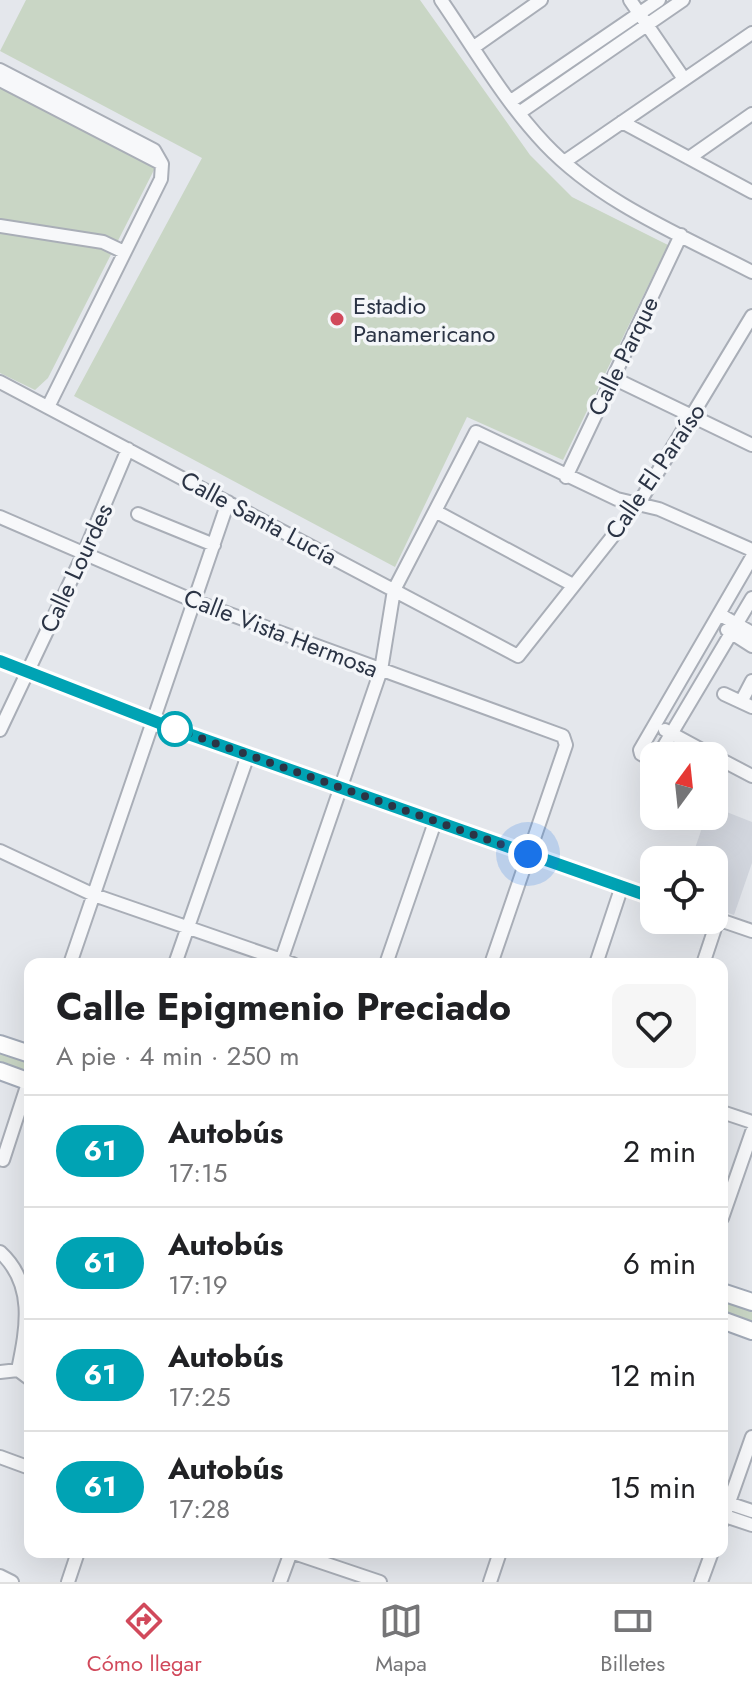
<!DOCTYPE html>
<html lang="es">
<head>
<meta charset="utf-8">
<style>
  :root { --surface:#fff; --page:#f6f6f6; --text:#202124; --muted:#757577; --line:#e0e0e0; --accent:#d1495b }
  body { margin:0; font-family:Jost,sans-serif; background:var(--page); color:var(--text); height:100vh; display:flex; flex-direction:column; font-size:30px; white-space:nowrap }
  * { box-sizing:border-box; margin:0 }
  p { font-size:26px; color:var(--muted) }
  .icon { flex:none; width:44px; height:44px; fill:none; stroke:currentColor; stroke-width:2; stroke-linecap:round; stroke-linejoin:round }
  .map { position:relative; flex:1; overflow:hidden }
  .details { position:absolute; left:24px; top:958px; width:704px; height:600px; display:flex; flex-direction:column; background:var(--surface); border-radius:16px; box-shadow:0 8px 32px #0002 }
  .details>* { flex:none }
  .badge { padding:0 16px; border-radius:26px; font-size:28px; line-height:52px }
  .needle { width:52px; rotate:15deg }
  .controls { position:absolute; left:640px; top:742px; display:grid; gap:16px }
  .controls a { display:grid; place-items:center; width:88px; height:88px; border-radius:16px; background:var(--surface); box-shadow:0 8px 32px #0002; font-size:40px }
  .you { position:absolute; width:40px; height:40px; margin:-20px; border:6px solid #fff; border-radius:50%; background:#1a73e8; box-shadow:0 0 0 12px #1a73e833 }
  .map>.badge { position:absolute; translate:-50% -50%; box-shadow:0 0 0 4px #fff }
  .round { display:grid; place-items:center; flex:none; width:84px; height:84px; border-radius:16px; background:var(--page) }
  .head { display:flex; align-items:center; justify-content:space-between; height:136px; padding:0 32px }
  h1 { font-size:38px; font-weight:700; line-height:60px }
  ul { padding:0; list-style:none }
  li { display:flex; align-items:center; gap:24px; height:112px; padding:0 32px; border-top:2px solid var(--line) }
  li div { flex:1 }
  li b { display:block; font-size:30px }
  li em { font-style:normal }
  li .badge { min-width:88px; font-weight:700; text-align:center }
  .dock { display:flex; justify-content:space-around; align-items:center; height:112px; border-top:2px solid var(--line); background:var(--surface); font-size:22px; color:var(--muted) }
  .dock a { display:grid; justify-items:center; gap:4px }
  .dock .active { color:var(--accent) }
  .map>svg:first-child { display:block }
  .built { fill:#d2d6de }
  .green { fill:#c9d6c5 }
  .lines { fill:none; stroke-linecap:round; stroke-linejoin:round }
  .minor-casing { stroke:#a9aeb7; stroke-width:16 }
  .major-casing { stroke:#a3abb8; stroke-width:20 }
  .minor { stroke:#f7f8fa; stroke-width:12 }
  .major { stroke:#fff; stroke-width:16 }
  .line-casing { stroke:#fff; stroke-width:18 }
  .line { stroke:#00a3b4; stroke-width:12 }
  .walk { stroke:#2b3445; stroke-width:8; stroke-dasharray:0 14.4 }
  .poi-dot { fill:#d1495b; stroke:#f4f6f9; stroke-width:3 }
  .stop-dot { fill:#fff; stroke:#00a3b4; stroke-width:4 }
  .labels { text-anchor:middle; dominant-baseline:central; stroke-width:7; stroke-linejoin:round; paint-order:stroke }
  .poi-label { font-size:24px; fill:#2b3445; stroke:#f4f6f9; text-anchor:start }
  .street-label { font-size:24px; fill:#2b3445; stroke:#f4f6f9 }
</style>
</head>
<body>
<div class="map">
<svg width="752" height="1582" viewBox="0 0 752 1582">
  <rect width="100%" height="100%" fill="#e4e7ec"/>
  <path class="built" d="M714,807L752,822V863L734,915L714,908V860H691L706,816H714Z"/>
  <path class="green" d="M26,0H420L530,155L572,197L668,245L563,460L467,417L395,567L74,396L202,158L0,51Z
    M0,82L155,161L154,170L48,378L35,390L0,373Z
    M0,1049L30,1061L22,1078L0,1071Z
    M722,1298L752,1308V1330L722,1320Z"/>
  <g class="lines">
    <g class="minor-casing">
      <path id="minor" d="M441,0C474,48 505,102 545,144C601,203 681,235 752,272
        M630,0L684,79
        M474,47L541,0
        M0,70L154,150L162,164L161,179L48,407
        M0,80L162,164
        M511,101L659,0
        M519,113L683,0
        M622,122L752,192
        M689,158L752,114
        M564,162L752,33
        M0,226L103,242L124,252
        M613,378L752,445
        M0,382L518,656L639,503L752,316
        M566,477L681,235
        M435,511L573,585
        M138,514L214,545
        M0,517L194,601L563,736L566,745L491,964
        M719,614L752,633
        M727,630L752,646
        M0,661L153,721L654,898
        M724,694L752,707
        M741,702L752,681
        M0,730L84,553L128,449
        M665,730L713,756
        M658,756L752,598
        M714,756L752,776
        M654,761L641,754L640,750L752,557
        M0,851L94,895L293,964
        M714,918L752,931
        M70,964L228,502
        M175,964L248,755
        M280,964L381,670L394,590L476,432L617,499L659,509L752,550
        M386,964L435,822
        M596,964L621,889
        M703,964L718,919
        M722,1112L752,1122
        M3,1160L30,1077
        M722,1218L752,1132
        M0,1252C35,1284 27,1327 18,1370
        M0,1372L18,1370L30,1379
        M0,1457L30,1468
        M725,1502L752,1511
        M722,1515L752,1525
        M722,1522L752,1437
        M291,1552L380,1582
        M0,1576L12,1582
        M68,1582L78,1552
        M280,1582L291,1552
        M490,1582L500,1552
        M701,1582L712,1552"/>
    </g>
    <g class="major-casing">
      <path id="major" d="M0,1044L30,1054
        M0,1071L30,1082
        M722,1292L752,1302
        M722,1320L752,1331"/>
    </g>
    <use href="#minor" class="minor"/>
    <use href="#major" class="major"/>
  </g>
  <g class="lines">
    <g class="line-casing">
      <path id="line" d="M0,661L177,730L654,898"/>
    </g>
    <use href="#line" class="line"/>
    <path class="walk" d="M175,729L528,854"/>
  </g>
  <circle class="poi-dot" cx="337" cy="319" r="8"/>
  <circle class="stop-dot" cx="175" cy="729" r="16"/>
  <g class="labels">
    <g class="poi-label">
      <text x="353" y="305">Estadio<tspan x="353" dy="28">Panamericano</tspan></text>
    </g>
    <g class="street-label">
      <text transform="translate(623 356) rotate(-64)">Calle Parque</text>
      <text transform="translate(655 471) rotate(-56)">Calle El Paraíso</text>
      <text transform="translate(259 518) rotate(28)">Calle Santa Lucía</text>
      <text transform="translate(76 568) rotate(-65)">Calle Lourdes</text>
      <text transform="translate(281 633) rotate(21)">Calle Vista Hermosa</text>
    </g>
  </g>
</svg>
<div class="controls">
<a><svg class="needle" viewBox="-14 -14 28 28"><path d="M0-13l5 13h-10z" fill="#e53935"/><path d="M0 13l5-13h-10z" fill="#757577"/></svg></a>
<a><svg class="icon" aria-label="locate" viewBox="0 0 24 24"><circle cx="12" cy="12" r="6"/><path d="M12 2v4M12 18v4M2 12h4M18 12h4"/></svg></a>
</div>
<div class="you" style="left:528px;top:854px"></div>
<section class="details">
<div class="head"><div><h1>Calle Epigmenio Preciado</h1><p>A pie · 4 min · 250 m</p></div><a class="round"><svg class="icon" aria-label="heart" viewBox="0 0 24 24"><path d="M12 20l-8-8c-3-5 5-10 8-4 3-6 11-1 8 4z"/></svg></a></div>
<ul>
<li><span class="badge" style="background:#00a3b4;color:#fff">61</span><div><b>Autobús</b><p>17:15</p></div><em>2 min</em></li>
<li><span class="badge" style="background:#00a3b4;color:#fff">61</span><div><b>Autobús</b><p>17:19</p></div><em>6 min</em></li>
<li><span class="badge" style="background:#00a3b4;color:#fff">61</span><div><b>Autobús</b><p>17:25</p></div><em>12 min</em></li>
<li><span class="badge" style="background:#00a3b4;color:#fff">61</span><div><b>Autobús</b><p>17:28</p></div><em>15 min</em></li>
</ul>
</section>
</div>
<nav class="dock">
<a class="active"><svg class="icon" aria-label="directions" viewBox="0 0 24 24"><path d="M12 3l9 9-9 9-9-9zM9 14v-3h6M13 9l2 2-2 2"/></svg>Cómo llegar</a>
<a><svg class="icon" aria-label="map" viewBox="0 0 24 24"><path d="M3 6l6-2 6 2 6-2v14l-6 2-6-2-6 2zM9 4v14M15 6v14"/></svg>Mapa</a>
<a><svg class="icon" aria-label="tickets" viewBox="0 0 24 24"><path d="M3 7h18v10H3zM15 7v10"/></svg>Billetes</a>
</nav>
</body>
</html>
